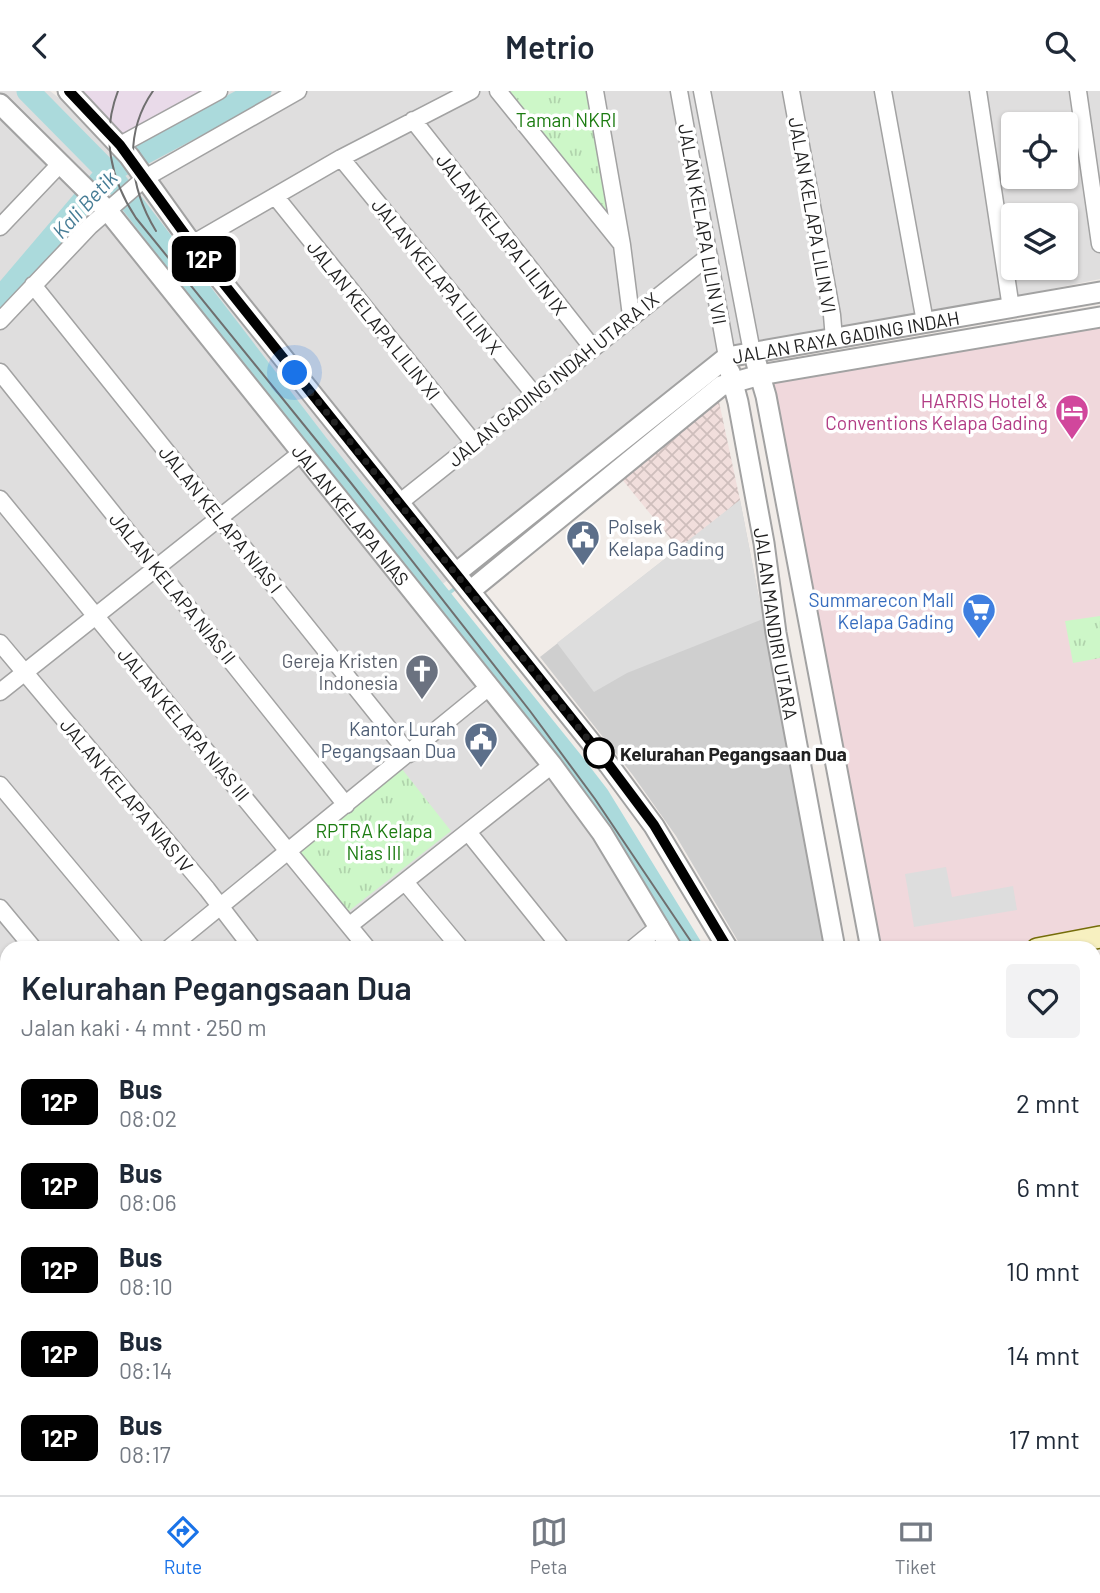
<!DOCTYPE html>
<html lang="id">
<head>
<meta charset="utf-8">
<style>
  :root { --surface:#fff; --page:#f2f2f3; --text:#1f2937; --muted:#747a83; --line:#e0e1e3; --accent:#1a73e8 }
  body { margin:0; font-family:Barlow,sans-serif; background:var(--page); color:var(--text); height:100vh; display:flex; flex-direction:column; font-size:26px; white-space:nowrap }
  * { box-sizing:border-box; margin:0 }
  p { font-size:23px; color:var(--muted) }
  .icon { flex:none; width:38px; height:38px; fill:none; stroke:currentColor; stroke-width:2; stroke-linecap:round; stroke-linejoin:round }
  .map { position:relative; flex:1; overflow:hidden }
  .details { position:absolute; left:0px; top:850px; width:1101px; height:555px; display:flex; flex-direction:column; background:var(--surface); border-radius:21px 21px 0 0; box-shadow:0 2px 5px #0004 }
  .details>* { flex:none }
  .badge { padding:0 14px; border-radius:10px; font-size:24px; line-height:46px }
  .tools { position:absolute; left:1001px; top:21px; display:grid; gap:14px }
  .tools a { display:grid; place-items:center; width:77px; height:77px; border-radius:7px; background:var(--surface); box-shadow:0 2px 5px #0004; font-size:35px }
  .you { position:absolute; width:35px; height:35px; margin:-18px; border:5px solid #fff; border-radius:50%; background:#1a73e8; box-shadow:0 0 0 10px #1a73e833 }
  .map>.badge { position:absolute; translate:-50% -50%; box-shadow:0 0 0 4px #fff }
  .round { display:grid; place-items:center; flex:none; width:74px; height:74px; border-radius:7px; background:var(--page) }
  .summary { display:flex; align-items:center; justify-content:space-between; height:119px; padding:0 21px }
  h1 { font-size:33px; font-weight:600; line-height:52px }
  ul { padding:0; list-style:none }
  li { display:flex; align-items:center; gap:21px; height:84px; padding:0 21px }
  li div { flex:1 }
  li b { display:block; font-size:26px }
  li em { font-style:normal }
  li .badge { min-width:77px; font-weight:700; text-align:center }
  header { display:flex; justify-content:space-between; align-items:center; height:91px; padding:0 21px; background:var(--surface); font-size:32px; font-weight:600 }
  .tab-bar { display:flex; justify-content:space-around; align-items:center; height:98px; border-top:2px solid var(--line); background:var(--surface); font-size:19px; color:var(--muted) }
  .tab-bar a { display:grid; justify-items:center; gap:4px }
  .tab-bar .current { color:var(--accent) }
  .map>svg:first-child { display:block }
  .residential { fill:#dfdede; fill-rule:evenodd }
  .commercial { fill:#f0d8dc }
  .religious { fill:#cfcfcf }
  .military { fill:url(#military-cross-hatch) }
  .railway { fill:#e9dae9 }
  .park { fill:url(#park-tufts) }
  .parking { fill:#ddd }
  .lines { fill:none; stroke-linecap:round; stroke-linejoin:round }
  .stream { stroke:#abdadc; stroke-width:3.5 }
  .river { stroke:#abdadc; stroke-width:23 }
  .minor-casing { stroke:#a2a2a2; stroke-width:19 }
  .tertiary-casing { stroke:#a2a2a2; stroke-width:23 }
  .secondary-casing { stroke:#756d0a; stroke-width:24 }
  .minor { stroke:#fff; stroke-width:16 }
  .tertiary { stroke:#fff; stroke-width:19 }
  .secondary { stroke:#f7f0c0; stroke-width:21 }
  .tram { stroke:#6f6f6f; stroke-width:2 }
  .line-casing { stroke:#fff; stroke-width:16 }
  .line { stroke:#010101; stroke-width:10 }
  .walk { stroke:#212121; stroke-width:7; stroke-dasharray:0 12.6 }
  .stop-dot { fill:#fff; stroke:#010101; stroke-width:3.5 }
  .labels { text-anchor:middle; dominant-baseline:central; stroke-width:7; stroke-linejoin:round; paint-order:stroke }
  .park-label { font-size:19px; fill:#1c7c11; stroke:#fff }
  .street-label { font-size:19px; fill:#212121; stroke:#fff }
  .hotel-label { font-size:19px; fill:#b23c85; stroke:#fff; text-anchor:end }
  .service-label { font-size:19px; fill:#4e5e75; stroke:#fff; text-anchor:start }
  .shop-label { font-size:19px; fill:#366cbe; stroke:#fff; text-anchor:end }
  .worship-label { font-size:19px; fill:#5b616d; stroke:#fff; text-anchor:end }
  .stop-label { font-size:19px; font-weight:bold; fill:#212121; stroke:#fff; text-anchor:start }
  .water-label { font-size:21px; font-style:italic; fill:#477d96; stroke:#fff }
</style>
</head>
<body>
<header><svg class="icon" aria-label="back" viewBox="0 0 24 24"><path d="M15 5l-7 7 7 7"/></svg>Metrio<svg class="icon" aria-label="search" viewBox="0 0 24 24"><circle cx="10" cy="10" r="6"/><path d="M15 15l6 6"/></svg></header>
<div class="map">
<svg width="1100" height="1404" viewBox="0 0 1100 1404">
  <defs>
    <pattern id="military-cross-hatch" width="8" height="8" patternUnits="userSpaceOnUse" patternTransform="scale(1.75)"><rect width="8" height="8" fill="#f1dedc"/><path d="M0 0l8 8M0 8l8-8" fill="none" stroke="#cebebc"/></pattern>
    <pattern id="park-tufts" width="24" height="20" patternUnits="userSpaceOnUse" patternTransform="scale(1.75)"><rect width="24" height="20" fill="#cdf7c8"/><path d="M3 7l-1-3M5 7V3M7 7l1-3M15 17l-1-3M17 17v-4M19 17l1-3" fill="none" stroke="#b0d3ac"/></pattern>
  </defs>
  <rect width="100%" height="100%" fill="#f1ece8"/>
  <path class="residential" d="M0,0H50L120,54L231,0H1100V188L743,261L414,515L598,752L662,857L7,858V1398H20L13,1404H0ZM1013,33H1066V86H1013ZM1013,124H1066V177H1013Z
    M1100,904V1404H855L854,1398H1094V905Z"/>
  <path class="commercial" d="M1100,233V838L987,857H882L773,289Z
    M1100,904V1010L1094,1011V905Z
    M20,1398H110L102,1404H13Z
    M191,1398H357L349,1404H184Z"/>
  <path class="religious" d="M740,409L763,528L824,857H742L676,745L632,683L540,566Z"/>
  <path class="military" d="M718,306L740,409L679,458L621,387Z"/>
  <path class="railway" d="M69,0H228L120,53Z"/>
  <path class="park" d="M510,0H589L612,133Z
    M1100,525V567L1073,572L1065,530Z
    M402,678L451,740L345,823L296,760Z"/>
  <path class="parking" d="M740,409L763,528L627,582L594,601L557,552Z
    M946,776L952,806L1013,795L1017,819L914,836L905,783Z"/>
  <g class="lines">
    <path class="stream" d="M469,486L573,404
      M441,508L457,496
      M134,1404L141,1398"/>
    <path class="river" d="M28,0L108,81L322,360L571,670L598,705L692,858
      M0,208L108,81L260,0
      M0,1388L7,1396
      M823,1398L824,1404"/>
    <g class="minor-casing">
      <path id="minor" d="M498,0L620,151
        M595,0L622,154L631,225
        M679,0L727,266
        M702,0L752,261
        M791,0L832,224L834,248
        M883,0L925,231
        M978,0L1011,217
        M1078,0L1100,153
        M413,29L592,256
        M120,54L219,0
        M341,67L534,303
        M275,105L474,352
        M0,136L60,73
        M192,153L341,67L471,0
        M33,194L409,663
        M0,230L90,135L145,87L298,0
        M0,281L346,714
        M0,408L368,858
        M399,412L709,165
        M0,552L207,798L253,858
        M0,601L301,362
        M0,694L137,858
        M468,741L562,858
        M405,791L461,858
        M0,817L34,858
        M350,834L552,674
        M168,858L489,596
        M632,858L660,835
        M0,953L7,961
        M0,988L7,983
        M1094,1010L1100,1009
        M0,1099L7,1108
        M1094,1177L1100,1211
        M0,1225L7,1234
        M0,1355L5,1361L7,1359
        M1094,1366L1100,1365
        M369,1404L376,1398
        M876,1404L912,1398"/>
    </g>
    <g class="tertiary-casing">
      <g id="tertiary">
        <path d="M68,0L129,65L192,153L609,674L654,735L728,858"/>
        <path id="s1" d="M0,13L108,120L552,674L602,742L672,858"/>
        <path d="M756,271L766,305L871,858"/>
        <path id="s2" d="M730,281L738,311L764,452L776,542L835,858"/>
        <path id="s3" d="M456,482L727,266L1100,201"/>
        <path d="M470,500L721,295L760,284L1100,226"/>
      </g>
    </g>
    <g class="secondary-casing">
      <path id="secondary" d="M1037,858L1100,846
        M1094,898L1100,897
        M798,1398L799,1404
        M856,1398L857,1404
        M109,1404L116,1398
        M175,1404L182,1398"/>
    </g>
    <use href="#minor" class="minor"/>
    <use href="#tertiary" class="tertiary"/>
    <use href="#secondary" class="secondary"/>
    <path class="tram" d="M118,0C101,44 110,88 136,127L351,392L530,620L595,708L696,858
      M153,0C123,43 129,96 156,140
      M1094,868L1100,867
      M1094,883L1100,882"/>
  </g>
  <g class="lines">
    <g class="line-casing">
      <path id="line" d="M69,0L120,54L192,153L609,674L654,734L728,858"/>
    </g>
    <use href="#line" class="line"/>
    <path class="walk" d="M295,282L599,662"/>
  </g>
  <defs>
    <g id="hotel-pin" transform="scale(1.75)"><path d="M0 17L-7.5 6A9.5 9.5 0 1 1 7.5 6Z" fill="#d1479c" stroke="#fff"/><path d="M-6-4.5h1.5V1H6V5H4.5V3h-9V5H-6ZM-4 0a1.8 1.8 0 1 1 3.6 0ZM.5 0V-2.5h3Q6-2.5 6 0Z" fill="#fff"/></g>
    <g id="civic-pin" transform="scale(1.75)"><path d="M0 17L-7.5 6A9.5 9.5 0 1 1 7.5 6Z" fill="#5c6f8a" stroke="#fff"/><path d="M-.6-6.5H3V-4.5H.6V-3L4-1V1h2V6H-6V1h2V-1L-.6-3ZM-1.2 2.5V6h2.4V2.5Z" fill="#fff"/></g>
    <g id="supermarket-pin" transform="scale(1.75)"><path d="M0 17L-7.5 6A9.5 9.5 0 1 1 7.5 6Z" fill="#3f7fe0" stroke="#fff"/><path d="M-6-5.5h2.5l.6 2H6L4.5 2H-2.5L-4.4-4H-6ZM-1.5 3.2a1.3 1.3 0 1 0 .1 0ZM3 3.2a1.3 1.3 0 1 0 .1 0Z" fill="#fff"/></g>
    <g id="church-pin" transform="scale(1.75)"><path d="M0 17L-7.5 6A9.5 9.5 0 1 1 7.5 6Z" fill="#6b7280" stroke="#fff"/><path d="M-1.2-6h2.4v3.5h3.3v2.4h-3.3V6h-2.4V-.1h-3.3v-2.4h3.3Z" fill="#fff"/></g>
  </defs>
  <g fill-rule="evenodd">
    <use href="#hotel-pin" x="1072" y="320"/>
    <use href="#civic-pin" x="583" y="446"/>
    <use href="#supermarket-pin" x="979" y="519"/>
    <use href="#church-pin" x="422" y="580"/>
    <use href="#civic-pin" x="481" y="648"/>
  </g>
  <circle class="stop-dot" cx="599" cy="662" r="14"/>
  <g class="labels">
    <g class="park-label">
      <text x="566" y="28">Taman NKRI</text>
      <text x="374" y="739">RPTRA Kelapa<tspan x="374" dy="22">Nias III</tspan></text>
    </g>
    <g class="street-label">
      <text transform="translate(813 124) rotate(80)">JALAN KELAPA LILIN VI</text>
      <text transform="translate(703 133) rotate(80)">JALAN KELAPA LILIN VII</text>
      <text transform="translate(502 143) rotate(52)">JALAN KELAPA LILIN IX</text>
      <text transform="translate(437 185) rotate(51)">JALAN KELAPA LILIN X</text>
      <text transform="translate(374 229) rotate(51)">JALAN KELAPA LILIN XI</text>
      <text stroke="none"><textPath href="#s3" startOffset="467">JALAN RAYA GADING INDAH</textPath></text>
      <text transform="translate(553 288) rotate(-39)">JALAN GADING INDAH UTARA IX</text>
      <text stroke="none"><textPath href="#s1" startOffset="541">JALAN KELAPA NIAS</textPath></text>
      <text transform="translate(221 428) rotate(51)">JALAN KELAPA NIAS I</text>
      <text transform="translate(173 497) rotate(51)">JALAN KELAPA NIAS II</text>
      <text stroke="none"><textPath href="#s2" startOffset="256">JALAN MANDIRI UTARA</textPath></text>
      <text transform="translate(184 633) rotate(50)">JALAN KELAPA NIAS III</text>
      <text transform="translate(127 704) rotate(50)">JALAN KELAPA NIAS IV</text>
    </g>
    <g class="hotel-label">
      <text x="1048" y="309">HARRIS Hotel &amp;<tspan x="1048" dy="22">Conventions Kelapa Gading</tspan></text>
    </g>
    <g class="service-label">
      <text x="608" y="435">Polsek<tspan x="608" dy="22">Kelapa Gading</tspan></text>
      <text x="456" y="637" text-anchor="end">Kantor Lurah<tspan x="456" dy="22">Pegangsaan Dua</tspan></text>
    </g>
    <g class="shop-label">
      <text x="954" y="508">Summarecon Mall<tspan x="954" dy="22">Kelapa Gading</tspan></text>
    </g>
    <g class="worship-label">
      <text x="398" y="569">Gereja Kristen<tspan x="398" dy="22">Indonesia</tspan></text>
    </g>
    <g class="stop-label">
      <text x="620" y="662">Kelurahan Pegangsaan Dua</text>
    </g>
    <g class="water-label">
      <text transform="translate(84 113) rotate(-47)">Kali Betik</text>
    </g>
  </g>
</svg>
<div class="tools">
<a><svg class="icon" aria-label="locate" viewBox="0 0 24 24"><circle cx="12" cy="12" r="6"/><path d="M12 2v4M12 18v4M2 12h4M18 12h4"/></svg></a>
<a><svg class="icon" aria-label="layers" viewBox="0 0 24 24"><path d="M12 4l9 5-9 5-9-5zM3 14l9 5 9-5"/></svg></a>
</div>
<div class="you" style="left:295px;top:282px"></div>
<b class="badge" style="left:204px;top:168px;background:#010101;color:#fff">12P</b>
<section class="details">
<div class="summary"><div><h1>Kelurahan Pegangsaan Dua</h1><p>Jalan kaki · 4 mnt · 250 m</p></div><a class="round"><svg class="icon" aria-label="heart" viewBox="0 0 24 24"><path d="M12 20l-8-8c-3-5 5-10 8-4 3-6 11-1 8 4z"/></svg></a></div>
<ul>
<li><span class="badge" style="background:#010101;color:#fff">12P</span><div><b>Bus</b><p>08:02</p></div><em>2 mnt</em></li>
<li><span class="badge" style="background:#010101;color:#fff">12P</span><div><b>Bus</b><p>08:06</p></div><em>6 mnt</em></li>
<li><span class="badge" style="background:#010101;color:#fff">12P</span><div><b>Bus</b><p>08:10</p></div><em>10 mnt</em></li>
<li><span class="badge" style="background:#010101;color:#fff">12P</span><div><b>Bus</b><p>08:14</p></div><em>14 mnt</em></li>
<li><span class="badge" style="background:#010101;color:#fff">12P</span><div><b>Bus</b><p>08:17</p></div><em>17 mnt</em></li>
</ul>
</section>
</div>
<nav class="tab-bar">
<a class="current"><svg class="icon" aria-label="directions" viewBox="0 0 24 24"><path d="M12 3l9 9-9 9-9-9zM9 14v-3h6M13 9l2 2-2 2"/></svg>Rute</a>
<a><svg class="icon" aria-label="map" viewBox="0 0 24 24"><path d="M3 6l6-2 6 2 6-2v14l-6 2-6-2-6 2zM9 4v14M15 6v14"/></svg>Peta</a>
<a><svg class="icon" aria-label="tickets" viewBox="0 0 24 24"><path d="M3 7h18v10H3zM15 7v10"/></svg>Tiket</a>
</nav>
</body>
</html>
